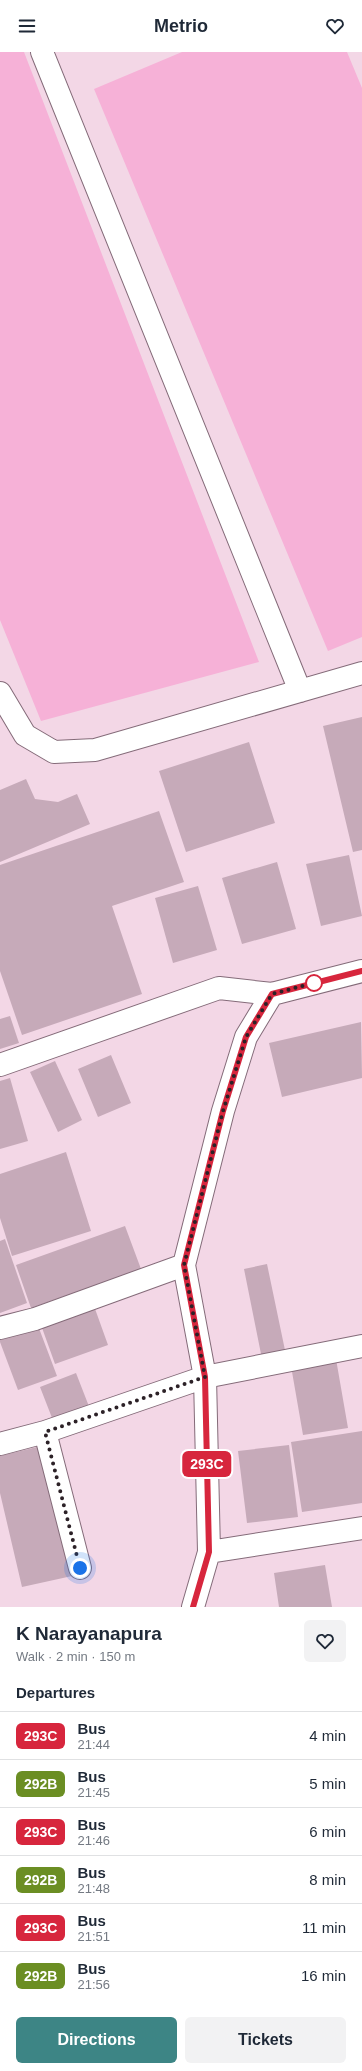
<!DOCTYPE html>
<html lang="en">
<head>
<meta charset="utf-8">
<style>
  :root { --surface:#fff; --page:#f2f2f3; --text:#1f2937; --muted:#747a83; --line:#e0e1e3; --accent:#3d8585 }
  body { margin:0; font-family:Arial,sans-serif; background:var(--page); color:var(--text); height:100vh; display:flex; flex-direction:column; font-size:15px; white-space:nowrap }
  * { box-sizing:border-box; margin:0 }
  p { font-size:13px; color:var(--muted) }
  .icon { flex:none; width:22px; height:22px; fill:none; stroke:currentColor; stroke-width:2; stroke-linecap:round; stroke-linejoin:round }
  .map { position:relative; height:1555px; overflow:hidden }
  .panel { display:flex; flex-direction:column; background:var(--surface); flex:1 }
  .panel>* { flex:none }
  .badge { padding:0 8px; border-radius:6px; font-size:14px; line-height:26px }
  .you { position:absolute; width:20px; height:20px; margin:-10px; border:3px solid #fff; border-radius:50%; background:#1a73e8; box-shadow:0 0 0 6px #1a73e833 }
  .map>.badge { position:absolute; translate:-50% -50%; box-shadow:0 0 0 2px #fff }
  h2 { padding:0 16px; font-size:15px; line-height:36px }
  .round { display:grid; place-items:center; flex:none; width:42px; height:42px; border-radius:6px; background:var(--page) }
  .head { display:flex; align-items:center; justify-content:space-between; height:68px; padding:0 16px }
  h1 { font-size:19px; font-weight:600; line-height:30px }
  .button { display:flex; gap:8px; margin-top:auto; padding:8px 16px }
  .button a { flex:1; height:46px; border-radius:6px; background:var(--accent); color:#fff; font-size:16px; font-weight:600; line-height:46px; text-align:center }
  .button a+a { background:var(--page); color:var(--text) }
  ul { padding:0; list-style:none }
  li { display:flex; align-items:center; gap:12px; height:48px; padding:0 16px; border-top:1px solid var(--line) }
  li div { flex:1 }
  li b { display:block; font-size:15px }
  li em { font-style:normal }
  li .badge { min-width:44px; font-weight:700; text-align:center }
  header { display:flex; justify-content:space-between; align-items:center; height:52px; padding:0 16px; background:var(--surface); font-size:18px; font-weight:600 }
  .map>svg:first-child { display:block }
  .green { fill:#f6b1d7 }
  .building { fill:#c6aab9 }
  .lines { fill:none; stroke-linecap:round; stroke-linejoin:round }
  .minor-casing { stroke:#846b79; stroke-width:24 }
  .minor { stroke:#fff; stroke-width:22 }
  .line-casing { stroke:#fff; stroke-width:9 }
  .line { stroke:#d7263d; stroke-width:6 }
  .walk { stroke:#2c2127; stroke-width:4; stroke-dasharray:0 7.2 }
  .stop-dot { fill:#fff; stroke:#d7263d; stroke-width:2 }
</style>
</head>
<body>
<header><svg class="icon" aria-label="menu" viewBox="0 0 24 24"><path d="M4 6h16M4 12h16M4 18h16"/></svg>Metrio<svg class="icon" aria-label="heart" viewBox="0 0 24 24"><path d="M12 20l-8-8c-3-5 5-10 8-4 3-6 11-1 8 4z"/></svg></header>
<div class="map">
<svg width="362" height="1555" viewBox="0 0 362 1555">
  <rect width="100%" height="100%" fill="#f3d7e6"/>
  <path class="green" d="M0,0H24L259,610L41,669L0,568Z
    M182,0H347L362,36V585L328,599L94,37Z"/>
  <path class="building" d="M362,665V798L353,800L323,674Z
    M249,690L275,771L186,800L159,719Z
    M26,727L35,747L58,750L77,742L90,772L0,810V738Z
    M159,759L184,830L112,854L142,942L22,983L0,919V813Z
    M349,803L362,864L321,874L306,812Z
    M277,810L296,877L242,892L222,826Z
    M198,834L217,898L173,911L155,846Z
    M10,964L19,991L0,997V967Z
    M361,970L362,1026L282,1045L269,991Z
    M111,1003L131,1051L98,1065L78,1017Z
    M55,1009L82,1068L58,1080L30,1020Z
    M10,1026L28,1089L0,1097V1029Z
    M66,1100L91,1179L12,1204L0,1166V1122Z
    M125,1174L141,1217L31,1256L16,1213Z
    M5,1187L27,1251L0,1261V1189Z
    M267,1212L286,1303L262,1307L244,1217Z
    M94,1254L108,1293L55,1312L41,1273Z
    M37,1271L57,1324L18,1338L0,1290V1285Z
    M336,1307L348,1376L303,1383L291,1314Z
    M76,1321L90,1357L54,1371L40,1335Z
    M362,1379V1451L302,1460L291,1390Z
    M289,1393L298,1465L247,1471L238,1399Z
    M41,1394L72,1524L22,1535L0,1441V1404Z
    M325,1513L332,1555H279L274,1521Z"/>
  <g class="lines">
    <g class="minor-casing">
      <path id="minor" d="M42,0L300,639
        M0,641L25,683L54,700L95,698L362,621
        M0,1013L219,936L272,942
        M0,1276L35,1267L184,1213
        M45,1380L80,1516
        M0,1392L45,1380L205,1325L362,1294
        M209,1500L362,1476
        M193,1555L209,1500L205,1325L184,1213L223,1059L246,985L272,942L362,919"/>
    </g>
    <use href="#minor" class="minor"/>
  </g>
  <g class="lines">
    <g class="line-casing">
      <path id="line" d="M193,1555L209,1500L205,1325L184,1213L223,1059L246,985L272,942L362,919"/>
    </g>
    <use href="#line" class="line"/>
    <path class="walk" d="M80,1516L45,1380L205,1325L184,1213L223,1059L246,985L272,942L314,931"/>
  </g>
  <circle class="stop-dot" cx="314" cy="931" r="8"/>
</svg>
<div class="you" style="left:80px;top:1516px"></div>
<b class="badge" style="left:207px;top:1412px;background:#d7263d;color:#fff">293C</b>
</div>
<section class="panel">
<div class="head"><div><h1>K Narayanapura</h1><p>Walk · 2 min · 150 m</p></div><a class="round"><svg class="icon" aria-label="heart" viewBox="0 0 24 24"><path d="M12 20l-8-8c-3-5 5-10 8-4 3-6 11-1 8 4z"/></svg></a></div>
<h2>Departures</h2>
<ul>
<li><span class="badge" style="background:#d7263d;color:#fff">293C</span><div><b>Bus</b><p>21:44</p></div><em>4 min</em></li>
<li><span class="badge" style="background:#6b8e23;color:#fff">292B</span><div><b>Bus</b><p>21:45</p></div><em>5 min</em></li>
<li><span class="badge" style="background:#d7263d;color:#fff">293C</span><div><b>Bus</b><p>21:46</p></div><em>6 min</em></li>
<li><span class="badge" style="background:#6b8e23;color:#fff">292B</span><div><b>Bus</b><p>21:48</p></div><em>8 min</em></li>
<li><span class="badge" style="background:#d7263d;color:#fff">293C</span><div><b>Bus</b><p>21:51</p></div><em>11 min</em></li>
<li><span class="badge" style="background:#6b8e23;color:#fff">292B</span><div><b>Bus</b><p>21:56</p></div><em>16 min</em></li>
</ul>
<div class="button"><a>Directions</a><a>Tickets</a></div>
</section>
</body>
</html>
